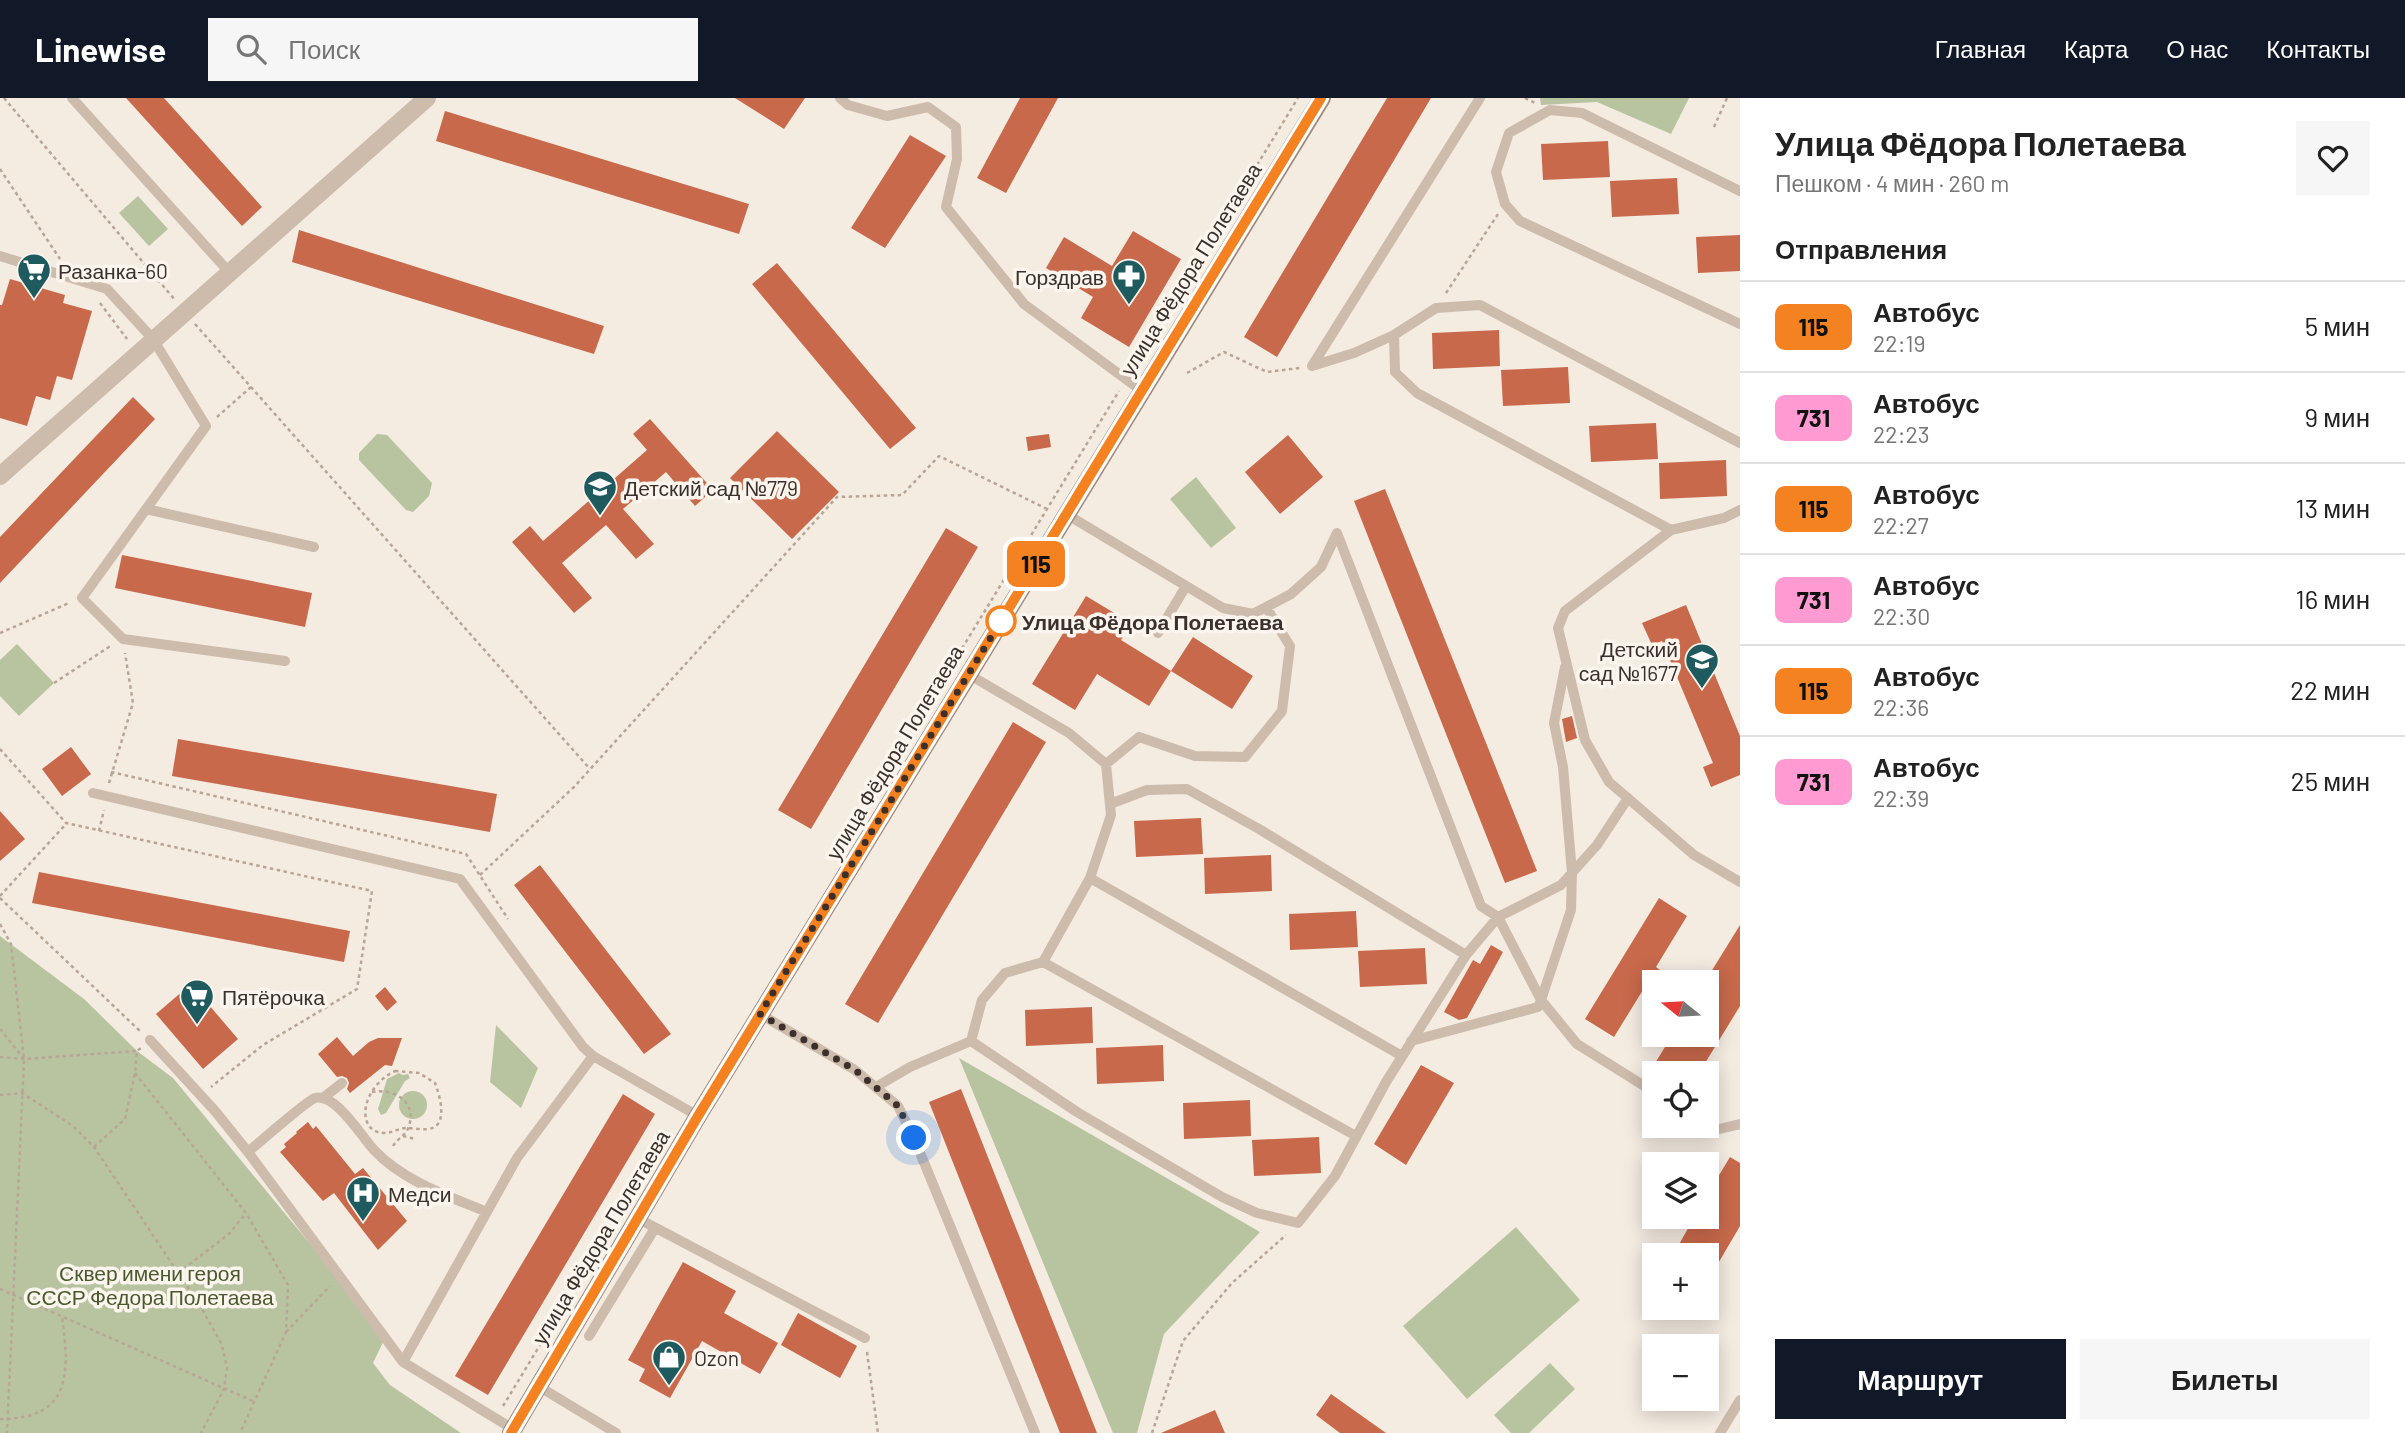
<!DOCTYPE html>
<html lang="ru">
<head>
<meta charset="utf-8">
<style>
  :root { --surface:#fff; --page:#f6f6f6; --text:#222; --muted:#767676; --line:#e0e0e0; --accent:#111827 }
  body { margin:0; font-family:Barlow,sans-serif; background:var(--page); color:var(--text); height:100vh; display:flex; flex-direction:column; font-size:26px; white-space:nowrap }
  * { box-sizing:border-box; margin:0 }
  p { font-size:23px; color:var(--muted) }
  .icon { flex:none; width:38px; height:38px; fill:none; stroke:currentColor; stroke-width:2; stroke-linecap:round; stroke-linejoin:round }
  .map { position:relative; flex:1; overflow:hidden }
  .drawer { display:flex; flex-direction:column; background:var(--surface); width:665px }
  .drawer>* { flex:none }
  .badge { padding:0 14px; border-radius:10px; font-size:24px; line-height:46px }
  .needle { width:46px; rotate:288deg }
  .controls { position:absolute; left:1642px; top:872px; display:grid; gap:14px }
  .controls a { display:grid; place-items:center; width:77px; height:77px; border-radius:0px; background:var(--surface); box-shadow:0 4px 18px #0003; font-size:35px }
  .you { position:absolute; width:35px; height:35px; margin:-18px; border:5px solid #fff; border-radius:50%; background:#1a73e8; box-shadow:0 0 0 10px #1a73e833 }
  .map>.badge { position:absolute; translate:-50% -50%; box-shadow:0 0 0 4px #fff }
  h2 { padding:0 35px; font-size:26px; line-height:63px }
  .round { display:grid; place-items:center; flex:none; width:74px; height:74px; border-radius:0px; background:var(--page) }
  .overview { display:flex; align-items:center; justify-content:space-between; height:119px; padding:0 35px }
  h1 { font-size:33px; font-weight:800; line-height:52px }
  .action { display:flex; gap:14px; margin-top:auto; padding:14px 35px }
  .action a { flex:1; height:80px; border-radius:0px; background:var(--accent); color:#fff; font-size:28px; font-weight:800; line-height:80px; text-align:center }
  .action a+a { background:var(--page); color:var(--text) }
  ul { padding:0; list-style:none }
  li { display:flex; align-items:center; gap:21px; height:91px; padding:0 35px; border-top:2px solid var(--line) }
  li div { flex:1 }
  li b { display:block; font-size:26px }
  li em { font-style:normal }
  li .badge { min-width:77px; font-weight:700; text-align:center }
  header { display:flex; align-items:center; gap:42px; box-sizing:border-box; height:98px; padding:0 35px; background:var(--accent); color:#fff }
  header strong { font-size:33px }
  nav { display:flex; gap:38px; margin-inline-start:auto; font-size:24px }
  .search { width:490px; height:63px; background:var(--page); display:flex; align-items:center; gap:18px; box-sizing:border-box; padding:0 24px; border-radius:0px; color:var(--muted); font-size:26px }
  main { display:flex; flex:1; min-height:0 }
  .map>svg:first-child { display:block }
  .green { fill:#b8c4a0 }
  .building { fill:#c8694b }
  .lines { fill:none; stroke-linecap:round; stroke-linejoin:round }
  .path { stroke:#b9a596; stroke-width:2.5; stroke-dasharray:3.5 3.5; stroke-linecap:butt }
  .service { stroke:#cdbbac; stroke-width:10 }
  .minor { stroke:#cdbbac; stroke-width:18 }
  .secondary { stroke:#a18a7d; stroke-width:18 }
  .line-casing { stroke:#fff; stroke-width:16 }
  .line { stroke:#f58220; stroke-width:10 }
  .walk { stroke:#3b302b; stroke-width:7; stroke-dasharray:0 12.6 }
  .stop-dot { fill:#fff; stroke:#f58220; stroke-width:3.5 }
  .labels { text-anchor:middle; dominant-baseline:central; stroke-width:7; stroke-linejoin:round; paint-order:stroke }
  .street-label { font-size:21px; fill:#3b302b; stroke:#fbf5ee }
  .poi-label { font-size:21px; fill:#3b302b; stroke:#fbf5ee; text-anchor:start }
  .stop-label { font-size:21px; font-weight:bold; fill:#3b302b; stroke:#fbf5ee; text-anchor:start }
  .park-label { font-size:21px; fill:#4a5a2e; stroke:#fbf5ee }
</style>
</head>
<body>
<header>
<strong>Linewise</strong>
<div class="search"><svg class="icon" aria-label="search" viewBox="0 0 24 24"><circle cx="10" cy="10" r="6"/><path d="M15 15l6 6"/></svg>Поиск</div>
<nav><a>Главная</a><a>Карта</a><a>О нас</a><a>Контакты</a></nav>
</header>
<main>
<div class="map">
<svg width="1740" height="1335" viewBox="0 0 1740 1335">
  <rect width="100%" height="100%" fill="#f4ebe1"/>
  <path class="green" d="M1540,0H1689L1671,36L1597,4L1541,7Z
    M138,98L168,131L149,148L119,115Z
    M377,336L387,337L432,385L429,398L413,414L406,412L359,362V355Z
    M1196,379L1236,430L1211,450L1170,401Z
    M17,546L54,585L19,618L0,598V562Z
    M0,838L84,901L137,953L173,980L386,1238L373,1265L390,1287L461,1335H0Z
    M496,927L538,970L521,1010L490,984Z
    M959,960L1260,1134L1164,1236L1137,1335H1113Z
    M399,975L403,977L408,976L410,980L405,983L386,1015L381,1017L378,1011L387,981Z
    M399 1007a14 14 0 1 1 28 0a14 14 0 1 1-28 0Z
    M1516,1129L1580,1202L1467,1301L1403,1228Z
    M1550,1265L1575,1291L1529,1335H1511L1494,1317Z"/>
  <path class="building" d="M126,0H164L262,109L242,128Z
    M735,0H805L784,31Z
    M1020,0H1058L1006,95L977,80Z
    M1387,0H1431L1277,259L1244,239Z
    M445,13L749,106L739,136L436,43Z
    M910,37L946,58L885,150L851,130Z
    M1608,43L1610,79L1543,82L1541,46Z
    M1677,80L1679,116L1612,119L1610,83Z
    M299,132L604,228L594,256L292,164Z
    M1133,133L1181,161L1129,249L1081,220L1093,199L1046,170L1064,139L1112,168Z
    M1740,137V173L1698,175L1696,139Z
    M777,165L916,330L890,351L752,186Z
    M10,181L65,197L63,205L92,213L72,282L57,278L50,302L36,298L27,328L0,320V207H2Z
    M1499,232L1500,268L1433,271L1432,235Z
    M1568,269L1570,305L1503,308L1501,272Z
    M133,299L155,321L0,485V439Z
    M650,321L713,392L695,408L666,374L623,411L654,446L636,461L606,427L562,465L592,500L574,515L512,444L530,428L543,443L647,352L633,336Z
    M1656,325L1658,361L1591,364L1589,328Z
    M777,333L839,394L792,441L730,380Z
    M1049,336L1051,349L1028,353L1026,339Z
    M1288,337L1323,379L1280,416L1245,374Z
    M1726,362L1727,398L1660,401L1659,365Z
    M1385,391L1537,773L1505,785L1354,403Z
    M946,430L978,449L811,731L778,712Z
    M122,457L312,495L305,529L115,490Z
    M1086,498L1131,525L1121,542L1171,573L1149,608L1097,576L1075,612L1032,586Z
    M1686,507L1740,638V677L1711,689L1703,669L1713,665L1662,543L1652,547L1642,525Z
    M1193,539L1253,578L1232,611L1171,573Z
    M1572,618L1577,640L1566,644L1562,621Z
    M1013,624L1046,644L878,925L845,906Z
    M178,641L497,696L490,734L172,678Z
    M71,649L91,676L62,698L42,671Z
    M0,713L25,741L0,763Z
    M1201,720L1203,756L1136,759L1134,723Z
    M1271,757L1272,793L1205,796L1204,760Z
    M540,767L671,936L644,956L514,787Z
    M39,774L350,833L344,864L32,805Z
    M1659,800L1687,818L1656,869L1664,875L1659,884H1654V892L1646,887L1614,939L1585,921Z
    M1356,813L1358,849L1290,852L1289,816Z
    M1740,827V908L1699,975H1649L1673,936H1706V882Z
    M1491,847L1503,854L1467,920L1459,922L1444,914L1473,862L1480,866Z
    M1425,850L1427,886L1360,889L1358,853Z
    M191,886L238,941L203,971L156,916Z
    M385,889L397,904L387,913L375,898Z
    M1092,909L1093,945L1026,948L1025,912Z
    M337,939L353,958L369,944L378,940H402L392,968L385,967L350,995L347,991L349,985L347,980L342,978L337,979L318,956Z
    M1163,947L1164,983L1097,986L1096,950Z
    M1421,967L1454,985L1406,1067L1374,1046Z
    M961,991L1097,1335H1060L929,1004Z
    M623,996L655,1016L488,1297L455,1278Z
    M1250,1002L1251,1038L1184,1041L1183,1005Z
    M308,1024L313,1031L316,1028L355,1076L363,1070L407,1123L378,1152L334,1095L323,1103L280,1054L286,1049L284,1046L297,1035L296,1034Z
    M1319,1039L1321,1075L1254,1078L1252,1042Z
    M1730,1059L1740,1065V1128L1706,1186V1157H1673L1695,1118H1706V1099Z
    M683,1164L736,1193L724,1215L778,1245L760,1276L702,1243L670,1300L639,1283L645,1271L628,1262Z
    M798,1215L857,1248L840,1280L781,1247Z
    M1331,1296L1386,1335H1340L1316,1317Z
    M1215,1312L1225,1335H1161Z"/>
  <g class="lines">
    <path class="path" d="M4,0L175,202
      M1525,0L1535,5
      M1714,29L1727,0
      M0,71L60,161
      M1446,195L1498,116
      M100,205L127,241
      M195,226L590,671
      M1133,270L1298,0
      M1187,275L1224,254L1267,274L1300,270
      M217,319L251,289
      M0,535L69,505
      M54,585L112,547
      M911,634L1119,293
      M0,651L66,725L372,793L357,891L263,947L211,989
      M111,674L466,756L508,821
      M109,685L133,605L125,555
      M99,733L104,712
      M480,777L574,689L837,399L902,397L939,358L1047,411
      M0,798L66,726
      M0,800L141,934
      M0,826L11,846L24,961L7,1335
      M0,931L24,961L137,953
      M0,959L24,961
      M395,973L419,975L435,985C440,998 449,1029 428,1031C421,1032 413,1030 406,1030C399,1030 392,1035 385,1035C364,1035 362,1014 369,999C374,988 384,978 395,973Z
      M135,975L246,1115L288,1187L286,1234L240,1335
      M372,994C393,990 417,1003 409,1028C406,1038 396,1041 392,1050
      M0,997L22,995L73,1028L94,1049L201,1209L222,1247L227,1270L224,1291L201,1335
      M403,1038L415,1041
      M94,1049L125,1021L135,975L137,953L141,950
      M178,1175L229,1136L246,1115
      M0,1191L255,1304
      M286,1234L330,1188
      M867,1254L878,1335
      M503,1308L574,1191
      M0,1321C71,1321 70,1276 62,1219
      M1152,1335L1183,1243L1232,1185L1286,1137"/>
    <path class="service" d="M72,0L229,174
      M840,0L848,7L887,18L928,9L956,29L957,61L946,109L1024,206L1142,293
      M1740,93L1582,15L1550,12L1509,35L1496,74L1505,106L1520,123L1740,226
      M0,158L107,191L153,241L206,328L82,500L123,541L285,563
      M1394,237L1354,255L1312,268L1480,0
      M146,411L314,449
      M1740,412L1724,420L1671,432L1565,513L1558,530L1585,642L1609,684L1694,757L1740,784
      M1066,416L1223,510L1253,516L1291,496L1321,469L1337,435L1481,808L1498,819L1541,902L1577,946L1654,994
      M1671,432L1417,295L1395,274L1394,237L1436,210L1480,207L1740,345
      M1158,535L1186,488
      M1106,666L1139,639L1195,658L1245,659L1282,613L1290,548L1266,509
      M93,695L460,781L583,949L593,958
      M1110,706L1147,692L1187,691L1259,731L1466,857
      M1090,780L1402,958
      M1043,864L1356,1038
      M760,916L855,972L898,1008L914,1040L1035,1335
      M150,942L215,1013L248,1054L403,1264
      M971,943L1077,1014L1222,1099L1257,1115L1298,1125L1335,1078L1386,984L1466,857L1498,819L1561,787L1597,747L1628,700
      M1411,943L1538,909L1541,902L1571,812L1572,775L1563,669L1554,625L1565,569
      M876,989L910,969L971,943L982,902L1005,875L1043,864L1090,780L1111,717L1106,666L1069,635L968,576
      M323,1000L342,985
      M1706,1027L1715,1032L1740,1026
      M248,1054C259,1045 306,1003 315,1000C336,995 361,1038 374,1052C403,1083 448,1098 487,1114
      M637,1120L865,1240
      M589,1238L655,1130
      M538,1288L616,1335
      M513,1331L403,1264L517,1060L593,958L698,1018
      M1720,1335L1740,1302"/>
    <path class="minor" d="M0,378L427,0"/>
    <path class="secondary" d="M511,1335L698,1018L1322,0"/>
  </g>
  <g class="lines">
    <g class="line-casing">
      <path id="line" d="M511,1335L698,1018L1321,0"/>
    </g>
    <use href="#line" class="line"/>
    <path class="walk" d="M914,1040L898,1008L855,972L760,916L1001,523"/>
  </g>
  <defs>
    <g id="supermarket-pin" transform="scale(1.75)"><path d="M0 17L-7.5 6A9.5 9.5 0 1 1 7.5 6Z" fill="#1f5a5e" stroke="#fbf5ee"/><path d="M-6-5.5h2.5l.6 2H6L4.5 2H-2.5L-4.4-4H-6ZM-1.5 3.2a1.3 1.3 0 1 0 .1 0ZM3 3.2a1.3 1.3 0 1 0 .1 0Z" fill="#fff"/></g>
    <g id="pharmacy-pin" transform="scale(1.75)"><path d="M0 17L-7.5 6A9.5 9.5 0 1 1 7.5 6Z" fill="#1f5a5e" stroke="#fbf5ee"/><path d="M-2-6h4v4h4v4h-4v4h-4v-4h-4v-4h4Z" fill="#fff"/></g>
    <g id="school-pin" transform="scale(1.75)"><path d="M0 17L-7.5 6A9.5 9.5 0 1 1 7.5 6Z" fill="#1f5a5e" stroke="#fbf5ee"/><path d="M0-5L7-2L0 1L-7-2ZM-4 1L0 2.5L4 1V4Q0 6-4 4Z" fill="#fff"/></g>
    <g id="hospital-pin" transform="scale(1.75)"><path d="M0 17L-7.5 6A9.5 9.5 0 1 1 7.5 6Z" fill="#1f5a5e" stroke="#fbf5ee"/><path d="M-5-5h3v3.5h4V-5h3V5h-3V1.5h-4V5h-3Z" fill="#fff"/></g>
    <g id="shop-pin" transform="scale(1.75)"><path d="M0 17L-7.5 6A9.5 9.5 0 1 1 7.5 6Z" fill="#1f5a5e" stroke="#fbf5ee"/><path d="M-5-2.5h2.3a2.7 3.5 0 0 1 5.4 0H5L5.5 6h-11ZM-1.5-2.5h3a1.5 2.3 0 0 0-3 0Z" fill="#fff"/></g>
  </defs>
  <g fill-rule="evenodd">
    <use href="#supermarket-pin" x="34" y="172"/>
    <use href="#pharmacy-pin" x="1129" y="178"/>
    <use href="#school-pin" x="600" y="389"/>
    <use href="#school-pin" x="1702" y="562"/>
    <use href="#supermarket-pin" x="197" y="898"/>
    <use href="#hospital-pin" x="363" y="1095"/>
    <use href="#shop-pin" x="669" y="1259"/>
  </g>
  <circle class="stop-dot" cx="1001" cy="523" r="14"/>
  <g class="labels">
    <g class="street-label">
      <text transform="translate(1190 171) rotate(-58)">улица Фёдора Полетаева</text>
      <text transform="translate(894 654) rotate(-59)">улица Фёдора Полетаева</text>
      <text transform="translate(600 1139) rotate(-59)">улица Фёдора Полетаева</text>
    </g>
    <g class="poi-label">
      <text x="58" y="172">Разанка-60</text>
      <text x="1104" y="178" text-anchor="end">Горздрав</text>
      <text x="624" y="389">Детский сад №779</text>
      <text x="1678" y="550" text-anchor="end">Детский<tspan x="1678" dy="24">сад №1677</tspan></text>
      <text x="222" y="898">Пятёрочка</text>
      <text x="388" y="1095">Медси</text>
      <text x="694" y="1259">Ozon</text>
    </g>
    <g class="stop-label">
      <text x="1022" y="523">Улица Фёдора Полетаева</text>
    </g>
    <g class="park-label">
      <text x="150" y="1174">Сквер имени героя<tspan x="150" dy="24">СССР Федора Полетаева</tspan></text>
    </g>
  </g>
</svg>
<div class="controls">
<a><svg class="needle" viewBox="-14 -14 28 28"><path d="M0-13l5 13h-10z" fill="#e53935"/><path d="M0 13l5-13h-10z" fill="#767676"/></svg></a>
<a><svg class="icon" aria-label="locate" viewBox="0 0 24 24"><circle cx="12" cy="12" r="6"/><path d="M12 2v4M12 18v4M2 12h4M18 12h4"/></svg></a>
<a><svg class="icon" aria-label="layers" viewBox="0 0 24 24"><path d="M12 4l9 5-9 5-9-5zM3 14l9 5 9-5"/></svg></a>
<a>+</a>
<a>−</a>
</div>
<div class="you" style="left:914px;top:1040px"></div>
<b class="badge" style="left:1036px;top:466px;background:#f58220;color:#111">115</b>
</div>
<section class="drawer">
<div class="overview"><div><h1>Улица Фёдора Полетаева</h1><p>Пешком · 4 мин · 260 m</p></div><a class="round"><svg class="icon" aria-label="heart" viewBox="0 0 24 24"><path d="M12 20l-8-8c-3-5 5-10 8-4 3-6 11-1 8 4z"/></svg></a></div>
<h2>Отправления</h2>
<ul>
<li><span class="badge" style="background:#f58220;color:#111">115</span><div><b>Автобус</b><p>22:19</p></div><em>5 мин</em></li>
<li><span class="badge" style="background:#ff9ad2;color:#111">731</span><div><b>Автобус</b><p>22:23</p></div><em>9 мин</em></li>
<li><span class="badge" style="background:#f58220;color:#111">115</span><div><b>Автобус</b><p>22:27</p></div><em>13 мин</em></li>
<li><span class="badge" style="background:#ff9ad2;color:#111">731</span><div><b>Автобус</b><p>22:30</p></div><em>16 мин</em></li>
<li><span class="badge" style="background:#f58220;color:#111">115</span><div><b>Автобус</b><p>22:36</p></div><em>22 мин</em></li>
<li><span class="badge" style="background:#ff9ad2;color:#111">731</span><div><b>Автобус</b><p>22:39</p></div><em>25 мин</em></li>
</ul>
<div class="action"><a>Маршрут</a><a>Билеты</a></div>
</section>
</main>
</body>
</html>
